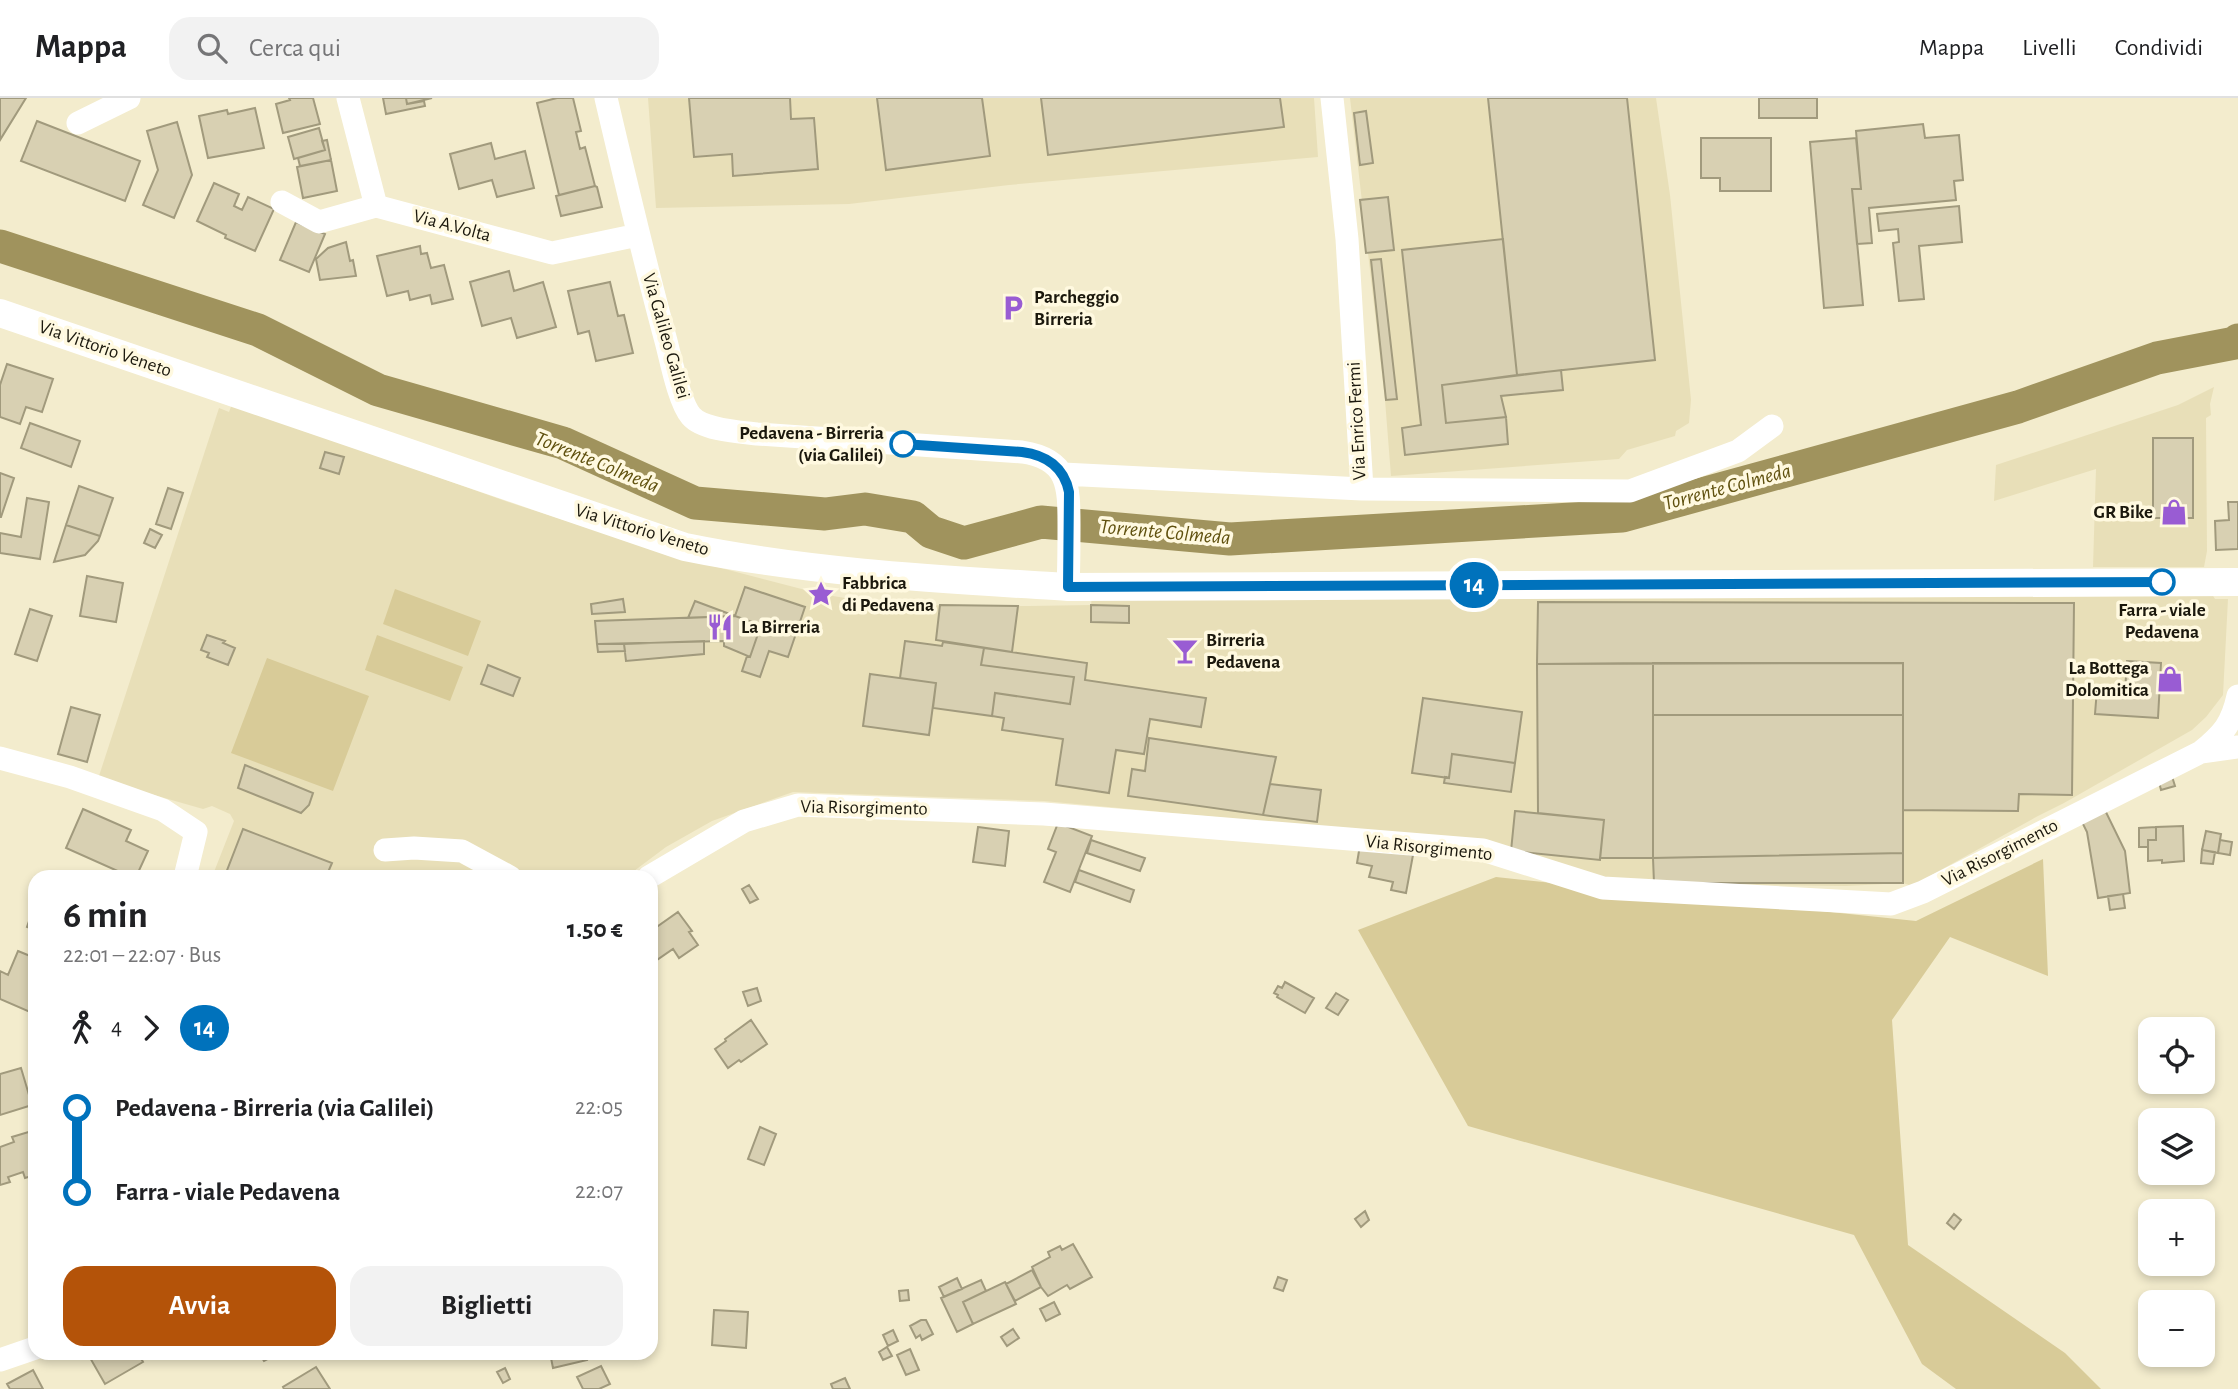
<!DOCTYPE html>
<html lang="it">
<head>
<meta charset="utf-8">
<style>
  :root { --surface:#fff; --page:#f2f2f2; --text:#202124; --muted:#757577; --line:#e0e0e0; --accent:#b45309 }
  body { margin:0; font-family:"Alegreya Sans",sans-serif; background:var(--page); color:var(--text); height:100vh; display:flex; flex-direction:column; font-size:26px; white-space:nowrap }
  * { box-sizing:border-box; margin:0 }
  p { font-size:23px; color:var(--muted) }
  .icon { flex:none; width:38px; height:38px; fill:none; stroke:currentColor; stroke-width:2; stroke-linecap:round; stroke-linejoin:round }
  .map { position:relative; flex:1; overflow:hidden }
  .details { position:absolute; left:28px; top:772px; width:630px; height:490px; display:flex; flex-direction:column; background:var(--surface); border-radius:21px; box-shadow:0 4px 10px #0003 }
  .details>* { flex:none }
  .badge { padding:0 14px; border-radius:23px; font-size:24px; line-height:46px }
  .fabs { position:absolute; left:2138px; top:919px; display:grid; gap:14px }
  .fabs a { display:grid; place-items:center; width:77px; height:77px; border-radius:14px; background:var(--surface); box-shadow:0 4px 10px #0003; font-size:35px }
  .map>.badge { position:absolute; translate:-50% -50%; box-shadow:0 0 0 4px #fff }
  .legs { display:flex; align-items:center; gap:10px; height:77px; padding:0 35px; font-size:23px }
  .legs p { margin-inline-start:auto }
  .overview { display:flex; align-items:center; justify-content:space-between; height:119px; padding:0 35px }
  h1 { font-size:38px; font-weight:700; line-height:52px }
  .cta { display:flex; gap:14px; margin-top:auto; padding:14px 35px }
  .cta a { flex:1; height:80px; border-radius:21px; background:var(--accent); color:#fff; font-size:28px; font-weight:700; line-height:80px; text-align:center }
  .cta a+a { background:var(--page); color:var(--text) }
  ul { padding:0 35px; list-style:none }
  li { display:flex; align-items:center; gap:24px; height:84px; font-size:26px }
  li i { display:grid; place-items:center; width:10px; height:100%; margin:0 9px; background:currentColor }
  li i::after { content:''; width:18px; height:18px; margin:-9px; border:5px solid; border-radius:50%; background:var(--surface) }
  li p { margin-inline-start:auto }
  li:first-child i { background:linear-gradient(#0000 50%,currentColor 0) }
  li:last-child i { background:linear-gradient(currentColor 50%,#0000 0) }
  header { display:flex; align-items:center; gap:42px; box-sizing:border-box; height:98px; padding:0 35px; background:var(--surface); border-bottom:2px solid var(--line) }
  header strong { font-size:33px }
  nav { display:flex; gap:38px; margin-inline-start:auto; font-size:24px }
  .search { width:490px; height:63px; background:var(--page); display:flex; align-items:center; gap:18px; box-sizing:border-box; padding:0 24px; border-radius:21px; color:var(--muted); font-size:26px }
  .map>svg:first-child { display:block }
  .built { fill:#e8dfb8 }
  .green { fill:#d8cb98 }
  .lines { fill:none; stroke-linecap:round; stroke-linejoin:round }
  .river { stroke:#a0935d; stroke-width:33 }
  .building { fill:#d8d0b2; stroke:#a19a7d; stroke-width:2 }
  .minor { stroke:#fff; stroke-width:23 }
  .major { stroke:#fff; stroke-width:28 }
  .line-1-casing { stroke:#fff; stroke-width:16 }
  .line-1 { stroke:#0072bc; stroke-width:10 }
  .stop-1-dot { fill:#fff; stroke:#0072bc; stroke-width:3.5 }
  .labels { text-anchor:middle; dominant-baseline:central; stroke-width:7; stroke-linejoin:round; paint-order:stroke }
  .street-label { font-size:19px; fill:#1b180d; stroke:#fff9e0 }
  .poi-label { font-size:19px; font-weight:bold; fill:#1b180d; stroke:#fff9e0; text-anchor:start }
  .stop-label { font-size:19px; font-weight:bold; fill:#1b180d; stroke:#fff9e0; text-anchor:end }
  .water-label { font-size:21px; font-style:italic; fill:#60510f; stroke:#fff9e0 }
</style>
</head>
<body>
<header>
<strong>Mappa</strong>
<div class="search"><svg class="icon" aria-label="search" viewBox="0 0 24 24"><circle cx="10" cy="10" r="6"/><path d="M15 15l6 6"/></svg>Cerca qui</div>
<nav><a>Mappa</a><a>Livelli</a><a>Condividi</a></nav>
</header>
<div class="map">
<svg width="2238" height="1291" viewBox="0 0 2238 1291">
  <rect width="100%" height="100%" fill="#f3eccd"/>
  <path class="built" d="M648,0H1314L1318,59L1009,87L849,106L656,110Z
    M1350,0H1656L1670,97L1691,302L1689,325L1676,333L1675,338L1627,352L1619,361L1391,378L1385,302Z
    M2214,289L2210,306L2211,317L2206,320L2207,453L2204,469H2093L2096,371L1994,403L1996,367L2178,307Z
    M232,306L508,404L675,458L821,496L863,503L910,507L1029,508L1091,507L1092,497L2212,496L2215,501H2228L2223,597L2206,619L2192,632L2064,705L2038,718L1912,788L1903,785L1846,788L1585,785L1355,732L1044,703L793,694L712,723L666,749L626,779H212L234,723L230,716L212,708L203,711L98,681L219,310L229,314Z"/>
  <path class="green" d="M395,491L481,523L468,558L383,526Z
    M377,537L463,569L450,603L365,572Z
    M267,560L369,598L333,693L231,655Z
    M2043,761L2048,878L1950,839L1892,922L1908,1147L2065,1255L2101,1291H1956L1922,1266L1854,1137L1468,1028L1358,832L1496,779L1916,823Z"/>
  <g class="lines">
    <path class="river" d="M0,148L258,232L378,292L563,345L695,405L825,416L865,411L913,419L931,434L964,445L1041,424L1230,441L1622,418L2018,309L2157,260L2235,245L2238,242"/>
  </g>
  <path class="building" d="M0,0H26L0,42Z
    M289,0H313L320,26L283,35L276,6L290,2Z
    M383,0H406L407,6L424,3L425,8L386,16Z
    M406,0H432L407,6Z
    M557,0H573L581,33L576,34L580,51L585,49L595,88L559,97L537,5Z
    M689,0H790L791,21L814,20L818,71L733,78L732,56L694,59Z
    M877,0H982L990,58L886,72Z
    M1041,0H1280L1284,29L1048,57Z
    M1488,0H1627L1655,262L1517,277Z
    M1759,0H1817V20H1759Z
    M255,10L264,50L208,60L199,18L227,12L228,16Z
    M1366,13L1373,65L1360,67L1354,15Z
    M37,23L140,63L125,103L21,63Z
    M177,24L192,77L174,120L143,107L158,72L147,33Z
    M1923,26L1925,40L1959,37L1963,82L1954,83L1956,102L1869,110L1872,145L1857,146L1852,91H1861L1856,33Z
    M319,30L325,52L294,61L288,39Z
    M1701,40H1771V93H1720V80H1701Z
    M1856,40L1861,91H1852L1863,207L1824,210L1810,44Z
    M327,42L331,62L300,68L298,60L325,52L322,43Z
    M491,45L495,61L525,53L534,90L497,99L492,82L459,91L450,56Z
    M331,62L337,93L303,100L297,69Z
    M214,85L239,96L234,108L242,112L248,99L274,111L255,153L225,140L226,137L197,123Z
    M595,88L597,89L602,109L561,118L556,98Z
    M1388,99L1394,152L1366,155L1360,102Z
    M1959,108L1962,144L1919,148L1924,201L1899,203L1893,145L1899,144L1898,131L1879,133L1877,116Z
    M296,124L325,136L309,174L280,162Z
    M1503,141L1517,277L1442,287L1446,325L1506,319L1508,346L1405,357L1402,330L1421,327L1402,152Z
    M346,144L350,163L353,162L356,178L320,182L316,161L328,150Z
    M420,148L421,156L427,155L431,170L444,167L453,201L432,206L430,197L410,202L408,193L387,198L377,158Z
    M1381,161L1397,301L1386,302L1371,162Z
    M509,173L514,193L543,184L556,229L517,240L511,220L482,228L470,184Z
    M610,184L618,218L624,217L633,255L596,263L589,233L578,236L568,193Z
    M7,266L53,281L42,314L26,309L20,326L0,319V287Z
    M1561,272L1563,292L1501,298L1506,319L1446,325L1442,287Z
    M30,325L80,343L71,369L21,350Z
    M2153,340H2193V420H2153Z
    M325,354L344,359L339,376L320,370Z
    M0,375L14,380L1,419H0Z
    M79,388L113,400L100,438L66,427Z
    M168,390L183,395L171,431L156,426Z
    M27,400L49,404L40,461L0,455V435L21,439Z
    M2228,404H2238V451L2216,452L2215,423L2229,422Z
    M66,427L100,438L98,443L85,457L54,464Z
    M150,431L162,437L155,450L144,445Z
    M87,478L123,485L116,524L80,518Z
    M745,489L805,509L788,559L769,553L760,579L742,573L747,558L750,559L761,527L735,518Z
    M623,501L625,514L592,516L591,506Z
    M695,503L735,518L688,520Z
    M1538,504L2074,505L2072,697L2019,696L2018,713L1903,712V565L1537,566Z
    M940,507L1018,508L1012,554L936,542Z
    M1091,507L1129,508V525L1091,524Z
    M30,511L52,518L37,563L15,556Z
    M735,518L761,527L750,559L724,548V543L597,546L595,523Z
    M207,537L225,543L223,545L235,550L228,567L207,559L209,555L201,552Z
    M704,543V556L626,563L624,546Z
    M905,543L942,548L943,544L984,550L981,567L1074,579L1070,606L995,595L992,618L933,610L936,585L900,580Z
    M597,546H624L625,553L598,554Z
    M984,550L1087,565L1085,582L1206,600L1201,629L1150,621L1144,656L1116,652L1109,695L1056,687L1063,641L1002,632L1004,620L992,618L995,595L1070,606L1074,579L981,567Z
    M2127,563L2161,565L2158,620L2095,616L2097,591L2125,593Z
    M1653,565H1903V617H1653Z
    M1653,565V760H1600L1604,722L1538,715L1537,566Z
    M488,567L520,580L513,598L481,586Z
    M870,576L936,585L929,637L863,628Z
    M1423,600L1522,614L1515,665L1452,656L1449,680L1412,675Z
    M71,609L100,617L87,664L58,656Z
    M1653,617H1903V755L1653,760Z
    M1149,640L1276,659L1263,717L1128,698L1132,671L1145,673Z
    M1452,656L1515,665L1511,694L1444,685L1445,679L1449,680Z
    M245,667L313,695L309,707L301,715L238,690Z
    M2170,672L2175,688L2161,692L2157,676Z
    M1270,686L1321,692L1317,724L1263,717Z
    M2101,704L2125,753L2130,795L2098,800L2087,734L2078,716Z
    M83,711L131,732L126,743L148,753L136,779H131L66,750Z
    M1515,713L1604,722L1600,762L1511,753Z
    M1058,725L1092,738L1070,794L1044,784L1056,754L1048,751Z
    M2183,728L2184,763L2162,765V762L2148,763V742H2156V729Z
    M978,729L1009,733L1005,768L973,764Z
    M2156,729V742H2148V749H2139V730Z
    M243,731L332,765L326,779H236L226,775Z
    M2206,733L2221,736L2218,755L2202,752Z
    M1091,742L1145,760L1140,773L1087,755Z
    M2220,742L2232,744L2230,757L2218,755Z
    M1360,747L1413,757L1406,795L1391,792L1393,784L1369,779L1372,768L1357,765Z
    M2202,752L2215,754L2213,766L2201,765Z
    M1903,755V785H1654L1653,760Z
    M1079,772L1134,792L1130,804L1075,784Z
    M749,787L758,801L750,805L742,791Z
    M2123,796L2125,810L2110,812L2108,798Z
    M35,806V832L27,829Z
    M678,814L692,833L689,834L698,847L679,860L673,851L651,866V833Z
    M18,853L35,860V903L30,914L0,901V873L8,877Z
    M1285,884L1314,900L1305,915L1277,899L1278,897L1274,895L1278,888L1282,890Z
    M757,890L761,903L748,908L743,894Z
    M1336,895L1348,902L1338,917L1326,910Z
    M751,922L767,946L741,964L739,962L728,970L715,951L726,943L725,941Z
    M21,970L32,1007L0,1017V976Z
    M760,1029L776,1036L764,1067L748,1061Z
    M35,1032V1077L25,1080L23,1074L8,1079L10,1084L0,1087V1049L14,1044L12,1039Z
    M1365,1113L1369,1122L1361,1129L1355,1121Z
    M1954,1116L1961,1122L1954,1131L1947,1125Z
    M1073,1146L1092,1179L1070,1191L1067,1187L1048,1198L1041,1189L1032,1169L1050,1159L1048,1154L1060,1148L1062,1152Z
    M1032,1172L1041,1189L1015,1203L1006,1186Z
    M1278,1179L1287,1182L1283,1193L1274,1190Z
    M957,1180L962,1191L944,1199L939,1189Z
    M981,1182L986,1193L963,1204L973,1226L957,1234L941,1200Z
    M1005,1184L1016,1206L973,1226L963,1204Z
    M908,1192L909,1202L900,1203L899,1193Z
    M1054,1204L1060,1216L1046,1223L1040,1211Z
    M714,1212L748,1214L746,1250L712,1247Z
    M921,1222H926L933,1236L922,1242L920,1237L916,1240L910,1228Z
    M1013,1231L1019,1240L1007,1248L1001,1239Z
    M893,1232L898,1243L888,1248L883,1237Z
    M887,1249L892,1258L883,1262L879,1254Z
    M910,1251L919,1272L906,1277L897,1257Z
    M95,1255H138L143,1264L105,1286L89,1258Z
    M259,1255H279L264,1263Z
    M550,1255H585L587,1262L553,1270Z
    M601,1268L610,1286L599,1291H583L577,1279Z
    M316,1269L330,1291H284L283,1289Z
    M505,1270L510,1281L503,1285L497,1274Z
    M33,1272L43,1291H10L7,1286Z
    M845,1280L850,1291H833L831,1286Z"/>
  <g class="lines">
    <path class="minor" d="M348,0L376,108L552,155L638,137
      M606,0C625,81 644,162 666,243C671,262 679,304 691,318C703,332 739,334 757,336L1022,354C1069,361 1069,388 1069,427C1069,448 1069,468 1068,489
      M1332,0L1347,141L1362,391
      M78,25L129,0
      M282,104L319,124L376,108
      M1063,376L1362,391L1630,393L1738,353L1772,328
      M2201,654L2238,649
      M0,660L70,679L163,712L196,734L185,779
      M385,752L414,750L462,753L510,779
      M649,779L744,723L798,707L1044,716L1483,752L1603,790L1891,806L1923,794L2201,654C2223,636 2232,626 2238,598
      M0,1262L35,1250"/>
    <path class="major" d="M0,215L685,449C813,475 938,481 1068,489L2238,484"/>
  </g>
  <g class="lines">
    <g class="line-1-casing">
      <path id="line-1" d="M903,346L1022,354C1046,357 1064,369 1069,394L1068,489L2162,484"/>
    </g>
    <use href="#line-1" class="line-1"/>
  </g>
  <defs>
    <g id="parking-bare" transform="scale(2.1)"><path d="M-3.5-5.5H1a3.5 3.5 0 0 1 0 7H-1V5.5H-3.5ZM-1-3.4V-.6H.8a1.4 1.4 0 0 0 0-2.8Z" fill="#995cd3" stroke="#fff9e0" stroke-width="2.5" paint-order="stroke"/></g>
    <g id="shop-bare" transform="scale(2.1)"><path d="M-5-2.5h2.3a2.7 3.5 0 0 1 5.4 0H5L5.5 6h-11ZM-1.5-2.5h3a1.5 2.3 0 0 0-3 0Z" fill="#995cd3" stroke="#fff9e0" stroke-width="2.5" paint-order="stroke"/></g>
    <g id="sight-bare" transform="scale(2.1)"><path d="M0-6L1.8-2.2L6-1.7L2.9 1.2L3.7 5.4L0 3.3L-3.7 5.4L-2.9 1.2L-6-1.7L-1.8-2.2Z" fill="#995cd3" stroke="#fff9e0" stroke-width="2.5" paint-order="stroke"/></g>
    <g id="restaurant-bare" transform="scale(2.1)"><path d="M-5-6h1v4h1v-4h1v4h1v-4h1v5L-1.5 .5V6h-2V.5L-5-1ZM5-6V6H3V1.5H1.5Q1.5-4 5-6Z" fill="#995cd3" stroke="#fff9e0" stroke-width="2.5" paint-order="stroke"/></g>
    <g id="bar-bare" transform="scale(2.1)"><path d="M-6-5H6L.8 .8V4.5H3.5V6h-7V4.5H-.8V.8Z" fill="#995cd3" stroke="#fff9e0" stroke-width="2.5" paint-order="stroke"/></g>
  </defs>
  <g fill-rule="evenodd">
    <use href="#parking-bare" x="1013" y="210"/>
    <use href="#shop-bare" x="2174" y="414"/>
    <use href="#sight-bare" x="821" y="496"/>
    <use href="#restaurant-bare" x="720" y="529"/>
    <use href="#bar-bare" x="1185" y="553"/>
    <use href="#shop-bare" x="2170" y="581"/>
  </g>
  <g class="stop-1-dot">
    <circle cx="903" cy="346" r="12"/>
    <circle cx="2162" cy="484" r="12"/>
  </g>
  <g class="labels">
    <g class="street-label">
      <text transform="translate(452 128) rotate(15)">Via A.Volta</text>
      <text transform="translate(666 238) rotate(74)">Via Galileo Galilei</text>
      <text transform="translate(105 251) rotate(19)">Via Vittorio Veneto</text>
      <text transform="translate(1357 323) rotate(-93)">Via Enrico Fermi</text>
      <text transform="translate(642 432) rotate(17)">Via Vittorio Veneto</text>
      <text transform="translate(864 710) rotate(1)">Via Risorgimento</text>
      <text transform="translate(1429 750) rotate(6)">Via Risorgimento</text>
      <text transform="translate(2000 755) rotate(-27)">Via Risorgimento</text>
    </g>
    <g class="poi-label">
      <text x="1034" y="199">Parcheggio<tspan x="1034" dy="22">Birreria</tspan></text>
      <text x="2153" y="414" text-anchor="end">GR Bike</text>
      <text x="842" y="485">Fabbrica<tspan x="842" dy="22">di Pedavena</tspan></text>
      <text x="741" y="529">La Birreria</text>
      <text x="1206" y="542">Birreria<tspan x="1206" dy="22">Pedavena</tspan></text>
      <text x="2149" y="570" text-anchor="end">La Bottega<tspan x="2149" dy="22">Dolomitica</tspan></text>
    </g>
    <g class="stop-label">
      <text x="884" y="335">Pedavena - Birreria<tspan x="884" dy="22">(via Galilei)</tspan></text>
      <text x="2162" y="512" text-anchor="middle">Farra - viale<tspan x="2162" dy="22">Pedavena</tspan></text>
    </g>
    <g class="water-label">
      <text transform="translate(597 364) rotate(22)">Torrente Colmeda</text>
      <text transform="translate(1727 389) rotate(-15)">Torrente Colmeda</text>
      <text transform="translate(1165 434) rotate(5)">Torrente Colmeda</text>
    </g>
  </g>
</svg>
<div class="fabs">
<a><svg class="icon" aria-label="locate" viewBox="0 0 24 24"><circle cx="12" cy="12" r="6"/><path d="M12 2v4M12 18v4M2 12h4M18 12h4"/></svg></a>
<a><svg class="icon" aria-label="layers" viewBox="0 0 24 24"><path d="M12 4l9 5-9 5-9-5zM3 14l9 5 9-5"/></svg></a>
<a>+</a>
<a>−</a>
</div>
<b class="badge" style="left:1474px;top:487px;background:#0072bc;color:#fff">14</b>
<section class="details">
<div class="overview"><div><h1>6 min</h1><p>22:01 – 22:07 · Bus</p></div><b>1.50 €</b></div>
<div class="legs"><svg class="icon" aria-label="walk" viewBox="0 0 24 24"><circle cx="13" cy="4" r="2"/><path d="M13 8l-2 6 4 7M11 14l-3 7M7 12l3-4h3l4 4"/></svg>4<svg class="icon" aria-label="forward" viewBox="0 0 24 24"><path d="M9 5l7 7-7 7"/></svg><b class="badge" style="background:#0072bc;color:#fff">14</b></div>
<ul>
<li><i style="color:#0072bc"></i><b>Pedavena - Birreria (via Galilei)</b><p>22:05</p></li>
<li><i style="color:#0072bc"></i><b>Farra - viale Pedavena</b><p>22:07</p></li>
</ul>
<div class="cta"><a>Avvia</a><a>Biglietti</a></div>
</section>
</div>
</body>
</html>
